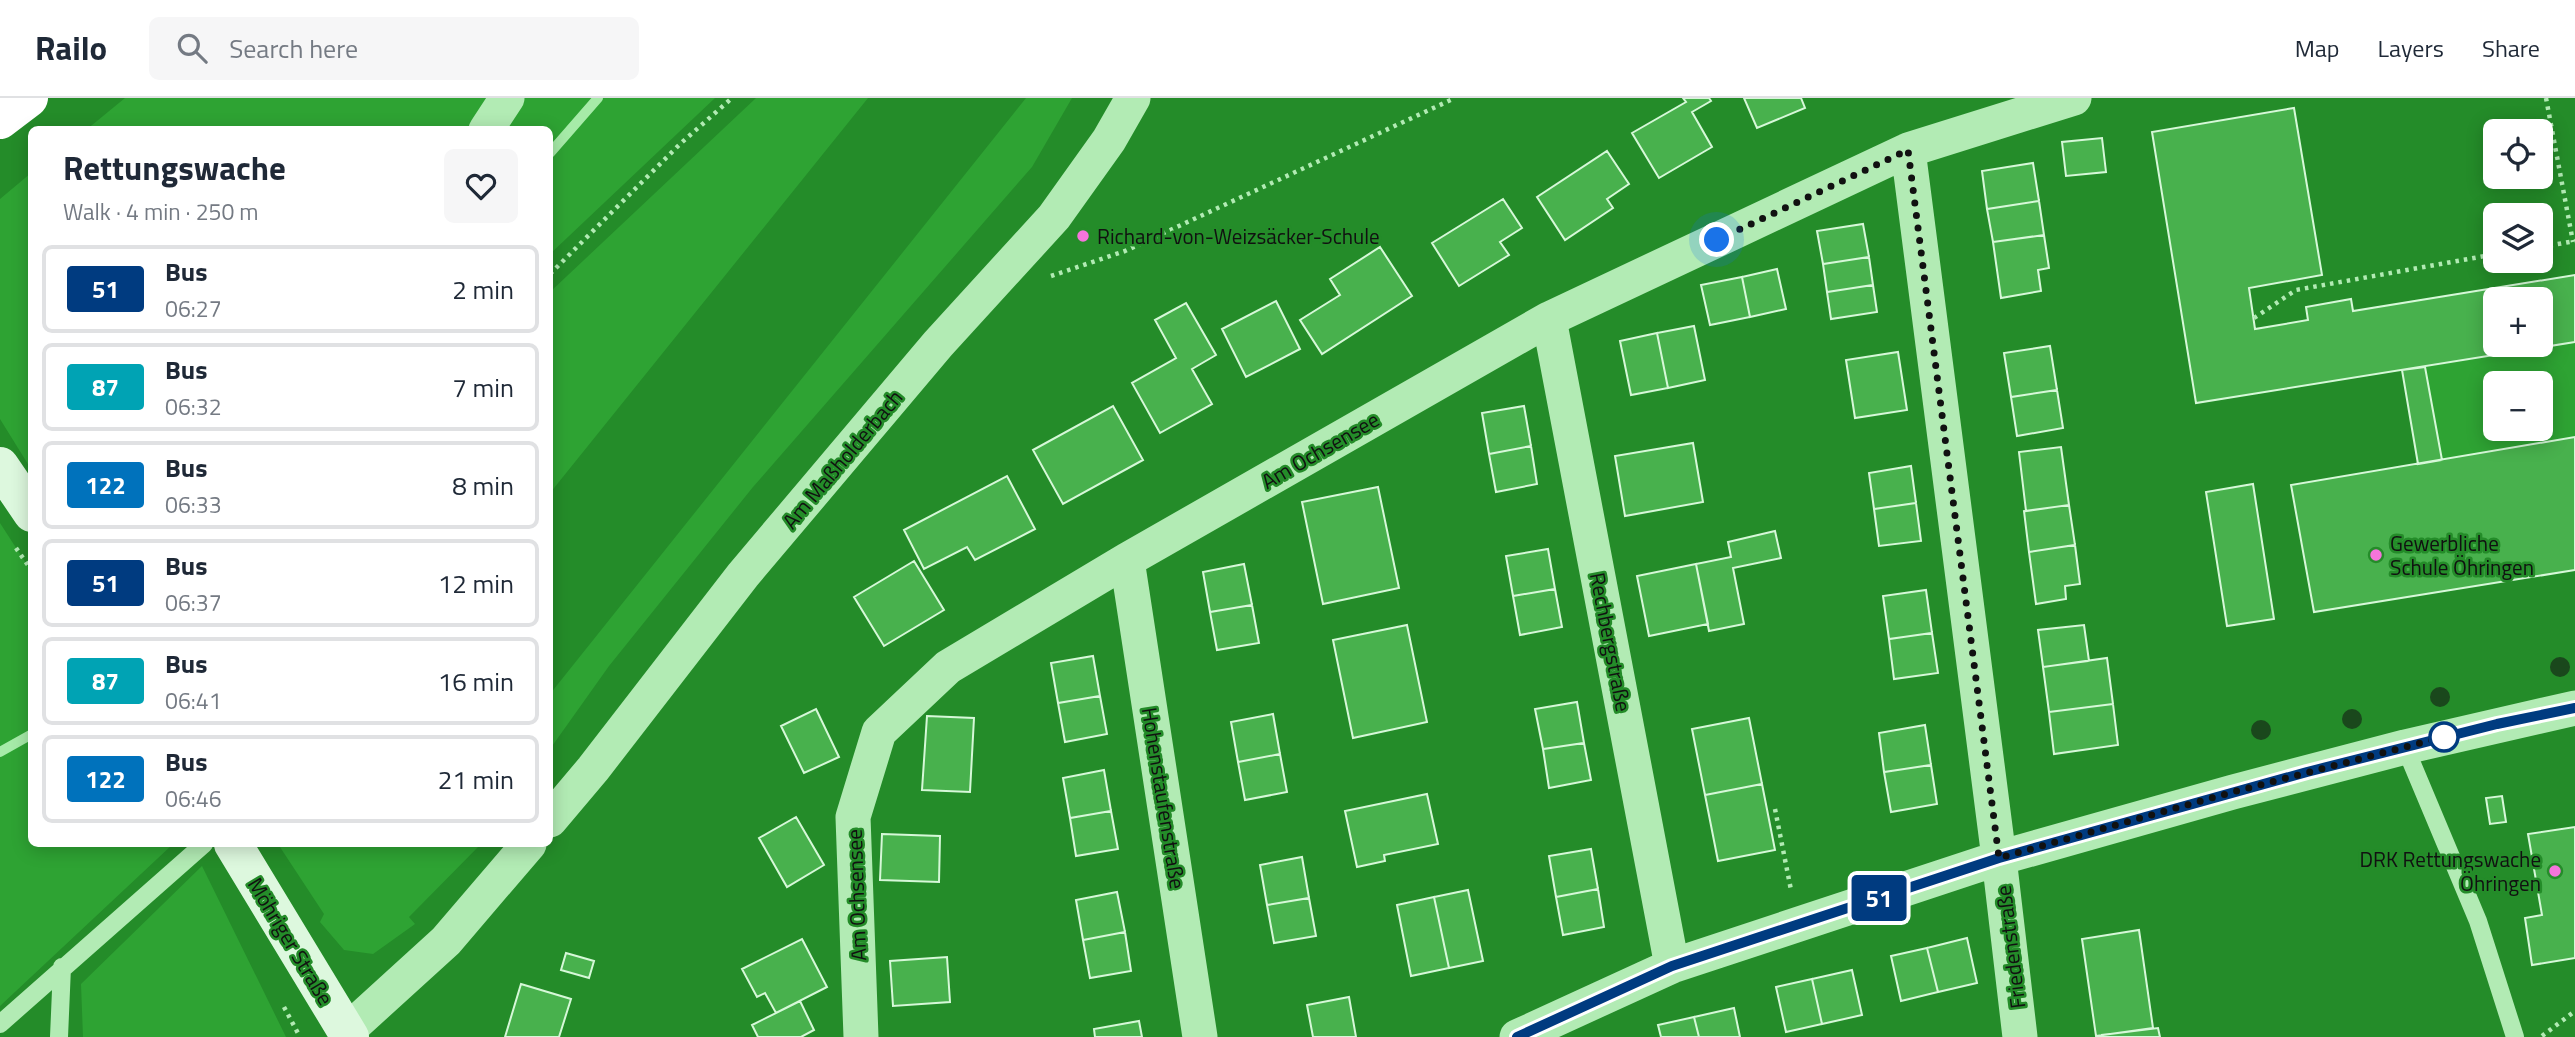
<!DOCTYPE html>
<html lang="en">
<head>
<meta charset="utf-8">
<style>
  :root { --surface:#fff; --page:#f6f6f7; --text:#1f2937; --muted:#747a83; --line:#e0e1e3 }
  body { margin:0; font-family:"Titillium Web",sans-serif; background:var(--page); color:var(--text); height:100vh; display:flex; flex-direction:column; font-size:26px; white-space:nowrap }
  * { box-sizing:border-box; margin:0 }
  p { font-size:23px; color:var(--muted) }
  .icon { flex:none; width:38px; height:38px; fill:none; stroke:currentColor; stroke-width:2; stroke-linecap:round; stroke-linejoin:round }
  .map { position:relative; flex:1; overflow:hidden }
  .sheet { position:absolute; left:28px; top:28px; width:525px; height:721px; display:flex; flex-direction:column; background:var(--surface); border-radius:10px; box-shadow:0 4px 18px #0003 }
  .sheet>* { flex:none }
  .badge { padding:0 14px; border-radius:5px; font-size:24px; line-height:46px }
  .tools { position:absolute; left:2483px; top:21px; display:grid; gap:14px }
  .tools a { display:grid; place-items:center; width:70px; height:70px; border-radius:10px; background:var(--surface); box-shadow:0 4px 18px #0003; font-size:35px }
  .you { position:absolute; width:35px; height:35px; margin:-18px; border:5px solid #fff; border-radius:50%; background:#1a73e8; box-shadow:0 0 0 10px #1a73e833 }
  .map>.badge { position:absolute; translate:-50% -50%; box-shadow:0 0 0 4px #fff }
  .round { display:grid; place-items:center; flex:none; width:74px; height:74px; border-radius:10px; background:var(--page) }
  .summary { display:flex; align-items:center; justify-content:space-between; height:119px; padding:0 35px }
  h1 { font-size:33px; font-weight:700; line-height:52px }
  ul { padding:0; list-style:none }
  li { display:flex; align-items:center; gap:21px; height:88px; margin:0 14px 10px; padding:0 21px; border:4px solid var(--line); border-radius:10px }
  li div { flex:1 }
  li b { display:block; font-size:26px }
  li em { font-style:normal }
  li .badge { min-width:77px; font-weight:700; text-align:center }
  header { display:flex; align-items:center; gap:42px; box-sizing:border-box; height:98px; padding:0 35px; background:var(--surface); border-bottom:2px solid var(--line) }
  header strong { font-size:33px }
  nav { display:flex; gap:38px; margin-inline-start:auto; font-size:24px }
  .search { width:490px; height:63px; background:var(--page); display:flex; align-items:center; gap:18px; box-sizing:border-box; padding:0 24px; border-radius:10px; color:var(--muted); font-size:26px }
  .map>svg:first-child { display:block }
  .grass { fill:#2ea333; fill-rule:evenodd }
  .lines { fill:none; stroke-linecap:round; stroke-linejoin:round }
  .stream { stroke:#a6eba8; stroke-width:10 }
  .building { fill:#48b14d; stroke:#d6f8d8; stroke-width:2; fill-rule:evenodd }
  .path { stroke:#b2ebb4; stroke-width:4.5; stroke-dasharray:3.5 5; stroke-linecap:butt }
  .lane { stroke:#b2ebb4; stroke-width:18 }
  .street { stroke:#b2ebb4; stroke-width:35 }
  .secondary { stroke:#ddf8de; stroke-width:38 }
  .highway { stroke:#fff; stroke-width:38 }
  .tree { fill:#1a481c }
  .line-casing { stroke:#fff; stroke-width:16 }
  .line { stroke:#003b80; stroke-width:10 }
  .walk { stroke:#111; stroke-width:7; stroke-dasharray:0 12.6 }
  .poi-dot { fill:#f575db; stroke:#248c29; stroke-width:2.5 }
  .stop-dot { fill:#fff; stroke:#003b80; stroke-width:3.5 }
  .labels { text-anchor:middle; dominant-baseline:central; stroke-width:5; stroke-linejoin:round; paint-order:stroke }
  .poi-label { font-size:21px; fill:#111; stroke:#248c29; text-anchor:start }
  .street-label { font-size:21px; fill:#111; stroke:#248c29 }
</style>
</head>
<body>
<header>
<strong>Railo</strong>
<div class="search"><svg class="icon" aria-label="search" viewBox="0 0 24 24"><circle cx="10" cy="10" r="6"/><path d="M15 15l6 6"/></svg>Search here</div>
<nav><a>Map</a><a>Layers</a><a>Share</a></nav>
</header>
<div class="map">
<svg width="2575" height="939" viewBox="0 0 2575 939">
  <rect width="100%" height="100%" fill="#248c29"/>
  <path class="grass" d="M125,0H715L550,156V32H86Z
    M756,0H868L550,395V194Z
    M1026,0H1072L1032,69L753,389L609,568L550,651V596Z
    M31,75V371L0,321V101Z
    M2575,244V339L2442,362L2425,269ZM2496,285H2541V331H2496Z
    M0,425L31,473L32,746H173L0,908Z
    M278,746H481L409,819L415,826L373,856L344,852L320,824L324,816Z
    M202,768L286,939H83L81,886Z"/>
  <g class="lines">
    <path class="stream" d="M550,55L598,0
      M0,654L32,636"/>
  </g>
  <path class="building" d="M1683,0H1709L1711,3L1692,14L1712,49L1659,80L1632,35L1686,4Z
    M1744,0H1801L1805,10L1757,30Z
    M2294,10L2322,177L2249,190L2255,231L2308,222L2306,209L2351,201L2353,213L2575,177V244L2196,305L2152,34ZM2496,201H2541V247H2496Z
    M2102,40L2106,74L2066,78L2062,44Z
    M1607,53L1629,86L1607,101L1613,110L1565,142L1537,99Z
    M2033,65L2039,103L1987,111L1982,73Z
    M1503,101L1522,130L1500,144L1509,157L1459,188L1432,145Z
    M2039,103L2044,137L1993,144L1987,111Z
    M1863,126L1869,159L1823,166L1817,133Z
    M2044,137L2049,170L2038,172L2041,193L2001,200L1993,144Z
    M1380,149L1412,198L1322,256L1300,222L1340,197L1330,181Z
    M1869,159L1873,187L1827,194L1823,166Z
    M1777,171L1786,211L1750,219L1742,179Z
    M1742,179L1750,219L1710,227L1701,187Z
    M1873,187L1877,214L1831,221L1827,194Z
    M1276,203L1300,251L1246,279L1222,231Z
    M1186,205L1216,257L1192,271L1212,306L1160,335L1132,285L1176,260L1155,222Z
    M1694,228L1705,282L1668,290L1657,235Z
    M1657,235L1668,290L1631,297L1620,243Z
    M2050,248L2057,292L2011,299L2004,255Z
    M1898,254L1907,312L1855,320L1846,262Z
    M2425,269L2442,362L2418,366L2402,272Z
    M2057,292L2063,330L2017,338L2011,299Z
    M1113,308L1143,362L1063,406L1033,352Z
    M1524,308L1531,348L1489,356L1482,315Z
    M2575,339V472L2314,514L2291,387Z
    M1693,345L1703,404L1625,418L1615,358Z
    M1531,348L1537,386L1496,394L1489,356Z
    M2061,349L2069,407L2026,413L2019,354Z
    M1911,368L1916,405L1874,411L1869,375Z
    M1007,378L1035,431L975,462L967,449L924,471L904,432Z
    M2253,386L2274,521L2227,528L2206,394Z
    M1378,389L1399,490L1323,506L1302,404Z
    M1916,405L1921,443L1879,448L1874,411Z
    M2069,407L2075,447L2029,454L2024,413Z
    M1775,433L1781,460L1733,470L1744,526L1709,533L1696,466L1731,459L1728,444Z
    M2075,447L2080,486L2065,488L2066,501L2036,506L2029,454Z
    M1548,451L1555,491L1513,498L1506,458Z
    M914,463L944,512L884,548L854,499Z
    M1244,466L1252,507L1210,514L1203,474Z
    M1696,466L1708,526L1649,538L1637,478Z
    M1555,491L1562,529L1520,537L1513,498Z
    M1926,492L1932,535L1889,541L1883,498Z
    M1252,507L1259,545L1217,552L1210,514Z
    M1407,527L1427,624L1353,640L1333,542Z
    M2084,527L2089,563L2043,569L2038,532Z
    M1932,535L1938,575L1894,581L1889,541Z
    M1093,558L1100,598L1058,605L1051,565Z
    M2107,560L2113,606L2049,614L2043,569Z
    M1100,598L1107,636L1065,644L1058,605Z
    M1577,604L1584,645L1543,651L1535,611Z
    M2113,606L2118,647L2054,656L2049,614Z
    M816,611L839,659L804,675L781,628Z
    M1273,616L1280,656L1238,664L1231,624Z
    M927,618L974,620L970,694L922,692Z
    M1749,620L1762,686L1705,697L1692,631Z
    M1925,627L1931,667L1884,674L1879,635Z
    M1584,645L1591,682L1549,690L1543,651Z
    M1280,656L1287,694L1245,702L1238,664Z
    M1931,667L1937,706L1891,714L1884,674Z
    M1104,672L1111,713L1070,720L1063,680Z
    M1762,686L1775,752L1718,763L1705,697Z
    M1427,696L1438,746L1384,757L1385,763L1357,769L1345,713Z
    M2502,698L2506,724L2490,726L2486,700Z
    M1111,713L1118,751L1076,758L1070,720Z
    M796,719L824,767L787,789L759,740Z
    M2575,729V860L2532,867L2525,820L2542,817L2528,736Z
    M882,736L940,738L939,784L880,782Z
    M1591,751L1598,791L1556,799L1549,758Z
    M1302,759L1309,800L1267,807L1260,767Z
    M1598,791L1604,829L1563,837L1556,799Z
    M1468,792L1483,863L1449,870L1434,799Z
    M1117,794L1125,834L1083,842L1076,802Z
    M1434,799L1449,870L1411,878L1397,807Z
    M1309,800L1316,838L1274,845L1267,807Z
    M2139,832L2153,930L2096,938L2082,841Z
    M1125,834L1131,873L1090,880L1083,842Z
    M1967,840L1977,885L1938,894L1927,850Z
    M802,841L827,889L776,915L765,895L757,899L742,871Z
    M1927,850L1938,894L1901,903L1891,858Z
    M566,855L594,863L589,880L561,872Z
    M947,859L950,904L893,908L890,863Z
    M1852,872L1862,917L1822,926L1812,881Z
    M1812,881L1822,926L1786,934L1776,889Z
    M521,886L571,901L559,939H505Z
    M1349,899L1356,939H1313L1307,907Z
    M800,903L814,932L801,939H758L752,927Z
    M1734,910L1740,939H1699L1694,919Z
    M1694,919L1699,939H1661L1658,927Z
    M1139,923L1142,939H1095L1094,931Z
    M2158,930L2160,939H2102V937Z"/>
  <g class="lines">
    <path class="path" d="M2546,0L2573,144
      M2541,149L2575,143
      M550,176L680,46L732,0
      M1051,178L1125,153L1455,0
      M2254,220L2296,192L2496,156
      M16,450L32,473
      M1775,711L1791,792
      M284,909L300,939
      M2542,938L2575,913"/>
    <path class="lane" d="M2405,649L2478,823L2515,939
      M0,926L204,746
      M59,939L62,869"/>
    <path class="street" d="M486,32L507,0
      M1908,52L1999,760L2020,939
      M1549,221L1672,868
      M1127,462L1200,939
      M550,722L593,671L743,477L938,246L1054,119L1109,42L1133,0
      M346,934L446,843L529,746
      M861,939L853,719L879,634L948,569L1127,462L1549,221L1908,52L2074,0
      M1517,939L1672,868L1999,760L2233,694L2405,649L2575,610"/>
    <path class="secondary" d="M0,368L32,415
      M233,746L350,939"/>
    <path class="highway" d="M0,22L29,0"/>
  </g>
  <g class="tree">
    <circle cx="2560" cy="569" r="10"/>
    <circle cx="2440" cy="599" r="10"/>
    <circle cx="2352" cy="621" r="10"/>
    <circle cx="2261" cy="632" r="10"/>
  </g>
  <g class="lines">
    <g class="line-casing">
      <path id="line" d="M1517,939L1672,868L1999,760L2307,674L2497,626L2575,610"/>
    </g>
    <use href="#line" class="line"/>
    <path class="walk" d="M1717,142L1908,52L1999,760L2233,694L2451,637L2444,639"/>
  </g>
  <g class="poi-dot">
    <circle cx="1083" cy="138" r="7"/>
    <circle cx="2376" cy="457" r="7"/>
    <circle cx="2555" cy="773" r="7"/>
  </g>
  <circle class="stop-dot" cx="2444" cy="639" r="14"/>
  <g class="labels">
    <g class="poi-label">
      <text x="1097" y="138">Richard-von-Weizsäcker-Schule</text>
      <text x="2390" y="445">Gewerbliche<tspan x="2390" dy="24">Schule Öhringen</tspan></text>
      <text x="2541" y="761" text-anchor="end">DRK Rettungswache<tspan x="2541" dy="24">Öhringen</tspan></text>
    </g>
    <g class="street-label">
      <text transform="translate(1320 352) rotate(-30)">Am Ochsensee</text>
      <text transform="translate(842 361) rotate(-50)">Am Maßholderbach</text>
      <text transform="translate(1611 544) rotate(79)">Rechbergstraße</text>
      <text transform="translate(1164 700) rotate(81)">Hohenstaufenstraße</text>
      <text transform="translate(856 797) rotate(-92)">Am Ochsensee</text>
      <text transform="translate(291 843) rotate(59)">Möhriger Straße</text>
      <text transform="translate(2010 849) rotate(-97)">Friedenstraße</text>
    </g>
  </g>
</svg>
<div class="tools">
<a><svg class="icon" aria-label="locate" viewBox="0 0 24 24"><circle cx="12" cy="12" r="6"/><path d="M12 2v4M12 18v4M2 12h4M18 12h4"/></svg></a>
<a><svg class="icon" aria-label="layers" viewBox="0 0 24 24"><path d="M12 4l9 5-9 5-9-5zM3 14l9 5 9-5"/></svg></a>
<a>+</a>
<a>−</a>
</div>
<div class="you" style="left:1717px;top:142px"></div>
<b class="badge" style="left:1879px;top:800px;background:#003b80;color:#fff">51</b>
<section class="sheet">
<div class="summary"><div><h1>Rettungswache</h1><p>Walk · 4 min · 250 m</p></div><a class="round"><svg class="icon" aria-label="heart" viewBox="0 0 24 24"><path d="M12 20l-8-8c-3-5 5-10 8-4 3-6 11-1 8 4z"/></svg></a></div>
<ul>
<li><span class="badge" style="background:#003b80;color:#fff">51</span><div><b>Bus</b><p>06:27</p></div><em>2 min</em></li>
<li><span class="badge" style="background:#00a3b4;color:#fff">87</span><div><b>Bus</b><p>06:32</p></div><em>7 min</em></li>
<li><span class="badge" style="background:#0072bc;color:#fff">122</span><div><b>Bus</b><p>06:33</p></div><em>8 min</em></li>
<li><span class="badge" style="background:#003b80;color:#fff">51</span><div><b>Bus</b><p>06:37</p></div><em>12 min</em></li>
<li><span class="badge" style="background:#00a3b4;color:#fff">87</span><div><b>Bus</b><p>06:41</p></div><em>16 min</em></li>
<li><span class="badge" style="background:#0072bc;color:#fff">122</span><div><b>Bus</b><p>06:46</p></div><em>21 min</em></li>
</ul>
</section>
</div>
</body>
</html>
